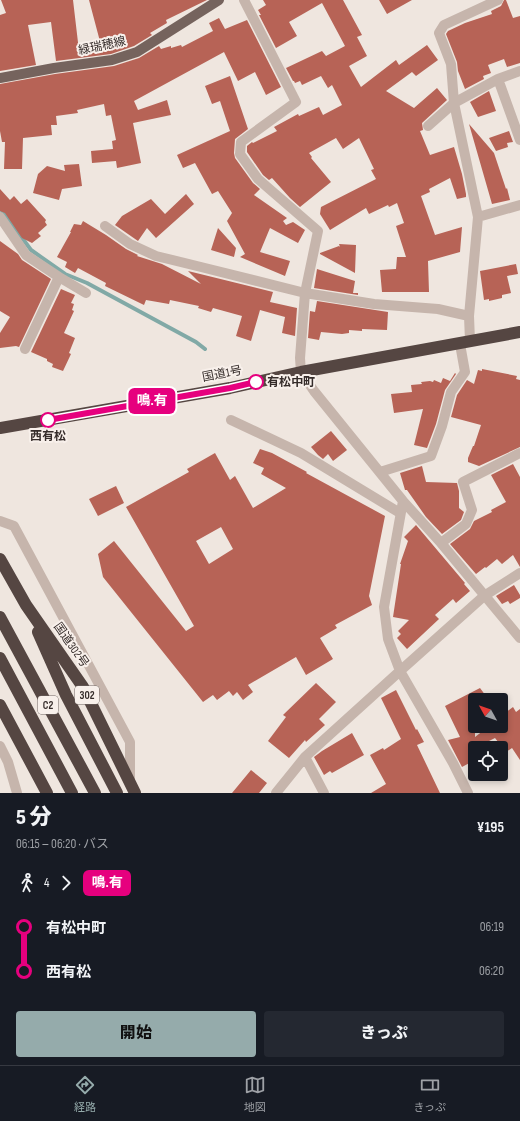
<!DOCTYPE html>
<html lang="ja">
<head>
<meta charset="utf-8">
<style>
  :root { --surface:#171b24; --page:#242831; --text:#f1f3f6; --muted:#9ea1a6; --line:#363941; --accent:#95abab }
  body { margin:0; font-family:"Sofia Sans Condensed","Noto Sans JP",sans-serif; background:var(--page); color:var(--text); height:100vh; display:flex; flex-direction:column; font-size:15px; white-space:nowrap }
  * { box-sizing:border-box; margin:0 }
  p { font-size:13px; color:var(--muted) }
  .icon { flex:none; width:22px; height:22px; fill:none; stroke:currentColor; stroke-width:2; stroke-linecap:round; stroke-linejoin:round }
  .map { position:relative; height:793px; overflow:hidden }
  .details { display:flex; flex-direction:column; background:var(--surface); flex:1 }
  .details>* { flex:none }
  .badge { padding:0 8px; border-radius:6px; font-size:14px; line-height:26px }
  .needle { width:26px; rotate:310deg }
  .controls { position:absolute; left:468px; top:693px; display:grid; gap:8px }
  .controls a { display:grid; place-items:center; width:40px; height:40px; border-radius:4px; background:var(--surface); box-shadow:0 2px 6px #0003; font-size:20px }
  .map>.badge { position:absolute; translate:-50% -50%; box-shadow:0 0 0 2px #fff }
  .legs { display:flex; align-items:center; gap:6px; height:44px; padding:0 16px; font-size:13px }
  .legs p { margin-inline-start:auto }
  .summary { display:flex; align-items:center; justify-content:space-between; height:68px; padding:0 16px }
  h1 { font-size:22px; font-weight:800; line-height:30px }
  .cta { display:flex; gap:8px; margin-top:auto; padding:8px 16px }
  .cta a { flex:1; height:46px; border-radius:4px; background:var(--accent); color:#111; font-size:16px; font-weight:800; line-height:46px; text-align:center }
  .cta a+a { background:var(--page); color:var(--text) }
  ul { padding:0 16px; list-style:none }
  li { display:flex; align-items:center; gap:14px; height:44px; font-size:15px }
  li i { display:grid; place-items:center; width:6px; height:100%; margin:0 5px; background:currentColor }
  li i::after { content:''; width:10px; height:10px; margin:-5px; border:3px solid; border-radius:50%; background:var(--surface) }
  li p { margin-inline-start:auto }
  li:first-child i { background:linear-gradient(#0000 50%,currentColor 0) }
  li:last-child i { background:linear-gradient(currentColor 50%,#0000 0) }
  .menu { display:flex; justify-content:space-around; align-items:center; height:56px; border-top:1px solid var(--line); background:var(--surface); font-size:11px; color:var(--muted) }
  .menu a { display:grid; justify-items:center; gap:2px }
  .menu .on { color:var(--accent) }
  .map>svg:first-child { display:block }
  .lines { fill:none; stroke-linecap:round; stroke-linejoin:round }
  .stream { stroke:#81a9a6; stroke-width:4 }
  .building { fill:#b76356; fill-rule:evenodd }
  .minor { stroke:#c6b5ac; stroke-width:10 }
  .major { stroke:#75635d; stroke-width:10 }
  .highway { stroke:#554642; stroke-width:12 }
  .line-1-casing { stroke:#fff; stroke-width:9 }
  .line-1 { stroke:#e6007e; stroke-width:6 }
  .stop-1-dot { fill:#fff; stroke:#e6007e; stroke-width:2 }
  .labels { text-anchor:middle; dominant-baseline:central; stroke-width:4; stroke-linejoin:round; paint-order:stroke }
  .shield { fill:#f8f0eb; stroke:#706764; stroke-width:1 }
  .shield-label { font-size:11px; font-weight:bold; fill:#352c2a }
  .street-label { font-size:12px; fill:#352c2a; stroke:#f8f0eb }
  .stop-label { font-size:12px; font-weight:bold; fill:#352c2a; stroke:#f8f0eb; text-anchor:start }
</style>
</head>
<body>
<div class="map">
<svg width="520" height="793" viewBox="0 0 520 793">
  <rect width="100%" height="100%" fill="#efe6df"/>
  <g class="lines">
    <path class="stream" d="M0,208L31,250L65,274L87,283L196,342L205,349"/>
  </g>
  <path class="building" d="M1,0H73L79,51L102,49L89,0H207L166,20L167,23L150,33L152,35L134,46L111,54L56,61L51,22L28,25L36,65L0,71V15L6,13Z
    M263,0H343L362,35L357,37L367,56L349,66L361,87L396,60L399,65L427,45L438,60L416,76L412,72L386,91L414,108L437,88L447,100L422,123L423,130L420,131L430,155L454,147L462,174L466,194V197L457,199L450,178L429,189L430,192L421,196L435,235L462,227L460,252L428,261L429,292H382L380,270L396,269L397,257H406L396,226L404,223L397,203L389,207L388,205L369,214L366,208L330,230L320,214L321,207L376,179L371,170L374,169L359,138L343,149L336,138L309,153L312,157L311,158L331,182L300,207L290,198L272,178L269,180L263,175L247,152V146L252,142L253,143L277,131L274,127L298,114L299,116L319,107L323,115L342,105L332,85L328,88L321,76L302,85L300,81L295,83L294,81H293L286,68L322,51L326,56L345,46L322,3L289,22L297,36L276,48L259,15H261L258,10L266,5Z
    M379,0H412L387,14Z
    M504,0H506L513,18L520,16V63L507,67L504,59L488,65L491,73L483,76L484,79L465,89L458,71L457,62L446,34L448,31L465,23L492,14L491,11L501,6Z
    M219,18L225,29L247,20L281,87L266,95L255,72L238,81L224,52L134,101L138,110L167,100L171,115L133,123L141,163L117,168L116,161L92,163L91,151L113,149L112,141L116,140L111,115L106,116L104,104L77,110L78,113L56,116L57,125H51L52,135L23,138L22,169H4L5,142H2L0,131V84L55,74L114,66L139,58L159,46L161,49L171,46V48L181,45L182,47L213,31L209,23Z
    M230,76L248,129L235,139L234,153L235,158L253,183L260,189L254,195L287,218L283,221L286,225L293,222L305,230L298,243L270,228L260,252L290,261L285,276L240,257L245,254L227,221L232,213L218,191L212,194L195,163L183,168L177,155L230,131L220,101L212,104L205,86Z
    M489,91L496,111L478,117L470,102Z
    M469,124L494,153L506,189L507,188L510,200L492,204Z
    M509,131L513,142L507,143L508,147L496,151L489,138Z
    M79,164L82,186L62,189L59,200L33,193L38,174L47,166L65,171L64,165Z
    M0,189L10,200L14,196L21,204L27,199L46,220L45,222L47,225L38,233L41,236L32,243L22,238L5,213L0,211Z
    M186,194L194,204L156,238L147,228L138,241L115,225L122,216L151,199L165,214Z
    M83,221L106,235L126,249L138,255L137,256L162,264L201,284L188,271L273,292L270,302L297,308L295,336L282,333L285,317L260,310L251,341L236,336L242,316L213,308L211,312L198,308L199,306L170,300L169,304L146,300L144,305L105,286L106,283L78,268L75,273L65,267L67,262L57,257L71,232H70L74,224L81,225Z
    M218,228L236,248L234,257L211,250Z
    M0,241L18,254L22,260L51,279L19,347L16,346L0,348V333L10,317L0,311Z
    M339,244L356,245L355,273L320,254V253L339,246L340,247Z
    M516,264L518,274L507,276L511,293L502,295V298L489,301V299L484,300L480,271Z
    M317,269L355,281L353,293H358V295L314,288Z
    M61,289L75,295L71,303L74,304L72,310L74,311L64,333L75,338L69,353L71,354L63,371L52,367L53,364L47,361V359L31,352Z
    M317,301L388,312L387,330L362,329V331L349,330V333L342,334L321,332L319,340L308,338L310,311L315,312Z
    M482,369L517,376L516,379L520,380V447L479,466L468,462V458L473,446H474L481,425L451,417L457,395L467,380L474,384L478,370L482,371Z
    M455,373L456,374L445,390L436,424L427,448L414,445L423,409L394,413L391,394L412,392L411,385L422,384L421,382L430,381L433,382L434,380L441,383L443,378L450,381Z
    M331,431L347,450L333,461L328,454L323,459L318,455L311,447Z
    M260,449L272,453L307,472L306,473L385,516L369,596L372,605L335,625L337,628L320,638L333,659L306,675L296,657L248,685L253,692L243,700L237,692L233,696L229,691L217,700L213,695L203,702L103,577L98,554L114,541L186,631L194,626L126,507L189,472L187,469L215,453L230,480L235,476L253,508L286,488L261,474L264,468L253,463ZM221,527L233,549L209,564L196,541Z
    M513,464L520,477V567L513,555L502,564L497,559L486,568L485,567L476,574L450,544L470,529L474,521L492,512L491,510L506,502L491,475Z
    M422,466L426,482L457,483L459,491V508L464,512L461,520L442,534L426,517L407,490H405L400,473Z
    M116,486L124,503L98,516L89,499Z
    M416,525L465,583L464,584L470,591L456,603L453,599L435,615L439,619L407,649L397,638L401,634L398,631L409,620L393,617L401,564H400L408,541L404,537Z
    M514,585L520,595V598L510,604L508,601L502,604L496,596Z
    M316,683L336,702L319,719L325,725L306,742L305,740L289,758L268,741L286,717L283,715Z
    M480,688L489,700H475V737L488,727L487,726H501V716L513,707L516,712L520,709V760L512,748L506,752L495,738L475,748V760L462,767L448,740L460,737L445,706Z
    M396,690L416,730L417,729L424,742L417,745L440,793H371L386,784L370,755L383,748L384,750L401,739L381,698Z
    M352,733L364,755L332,773L330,771L324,775L314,757L322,751Z
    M251,770L267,783L259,793H232Z"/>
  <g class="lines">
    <path class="minor" d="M244,0L296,102L241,142L240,154L258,179L266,186L318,231L305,293L300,358L301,372L314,391L403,501L441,543L520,638
      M498,79L520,140
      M428,126L454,103L498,79L520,71
      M0,217L26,255L59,277L86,293
      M478,217L520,205
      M105,226L130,244L156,256L201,267L305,293L374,304L438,309L469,316
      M470,341L469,316L478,217L454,103L451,64L439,33L444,25L498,0
      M25,349L59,277
      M231,420L301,453L400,513
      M380,472L431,456L442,426L451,392L465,372L460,344
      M403,501L384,607L388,639L400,671L453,763L468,793
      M0,521L14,526L130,742V780
      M441,543L466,524L472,510L463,482L520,453
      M0,746L8,762L17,793
      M305,757L324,793
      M276,793L305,757L400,671L484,596L520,573"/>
    <path class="major" d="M0,78L54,68L112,60L137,52L219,0"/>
    <path class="highway" d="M0,428L230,388L301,372L520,332
      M0,559L26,605L83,687L135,793
      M0,617L95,793
      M38,632L66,695L117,793
      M0,658L72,793
      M0,705L47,793"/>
  </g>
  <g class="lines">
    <g class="line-1-casing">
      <path id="line-1" d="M48,420L230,388L256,382"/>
    </g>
    <use href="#line-1" class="line-1"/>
  </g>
  <g class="stop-1-dot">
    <circle cx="256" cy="382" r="7"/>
    <circle cx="48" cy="420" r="7"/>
  </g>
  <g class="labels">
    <g class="shield">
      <rect x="75" y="686" width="24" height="18" rx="3"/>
      <rect x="38" y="696" width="20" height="18" rx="3"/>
    </g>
    <g class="shield-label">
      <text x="87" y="695">302</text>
      <text x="48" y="705">C2</text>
    </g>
    <g class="street-label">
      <text transform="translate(102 46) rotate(-12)">緑瑞穂線</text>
      <text transform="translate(222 374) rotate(-11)">国道1号</text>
      <text transform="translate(71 645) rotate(55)">国道302号</text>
    </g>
    <g class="stop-label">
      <text x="267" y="382">有松中町</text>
      <text x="48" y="436" text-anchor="middle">西有松</text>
    </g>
  </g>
</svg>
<div class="controls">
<a><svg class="needle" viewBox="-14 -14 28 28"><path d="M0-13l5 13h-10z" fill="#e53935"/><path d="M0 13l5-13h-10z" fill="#9ea1a6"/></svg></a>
<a><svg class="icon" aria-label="locate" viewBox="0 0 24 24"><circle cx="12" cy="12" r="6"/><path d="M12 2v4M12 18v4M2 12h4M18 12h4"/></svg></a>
</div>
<b class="badge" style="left:152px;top:401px;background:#e6007e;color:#fff">鳴.有</b>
</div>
<section class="details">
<div class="summary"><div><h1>5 分</h1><p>06:15 – 06:20 · バス</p></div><b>¥195</b></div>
<div class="legs"><svg class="icon" aria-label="walk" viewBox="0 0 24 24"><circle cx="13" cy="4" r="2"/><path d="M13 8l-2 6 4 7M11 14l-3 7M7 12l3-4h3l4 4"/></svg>4<svg class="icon" aria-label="forward" viewBox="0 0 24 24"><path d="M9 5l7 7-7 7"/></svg><b class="badge" style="background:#e6007e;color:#fff">鳴.有</b></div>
<ul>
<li><i style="color:#e6007e"></i><b>有松中町</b><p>06:19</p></li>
<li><i style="color:#e6007e"></i><b>西有松</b><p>06:20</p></li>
</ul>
<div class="cta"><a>開始</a><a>きっぷ</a></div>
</section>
<nav class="menu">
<a class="on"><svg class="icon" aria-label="directions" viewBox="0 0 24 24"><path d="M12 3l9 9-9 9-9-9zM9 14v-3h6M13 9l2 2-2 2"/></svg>経路</a>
<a><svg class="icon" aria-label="map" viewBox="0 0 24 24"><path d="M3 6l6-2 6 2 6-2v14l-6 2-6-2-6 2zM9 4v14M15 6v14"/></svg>地図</a>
<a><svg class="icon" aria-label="tickets" viewBox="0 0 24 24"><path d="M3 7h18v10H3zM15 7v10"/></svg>きっぷ</a>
</nav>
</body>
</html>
